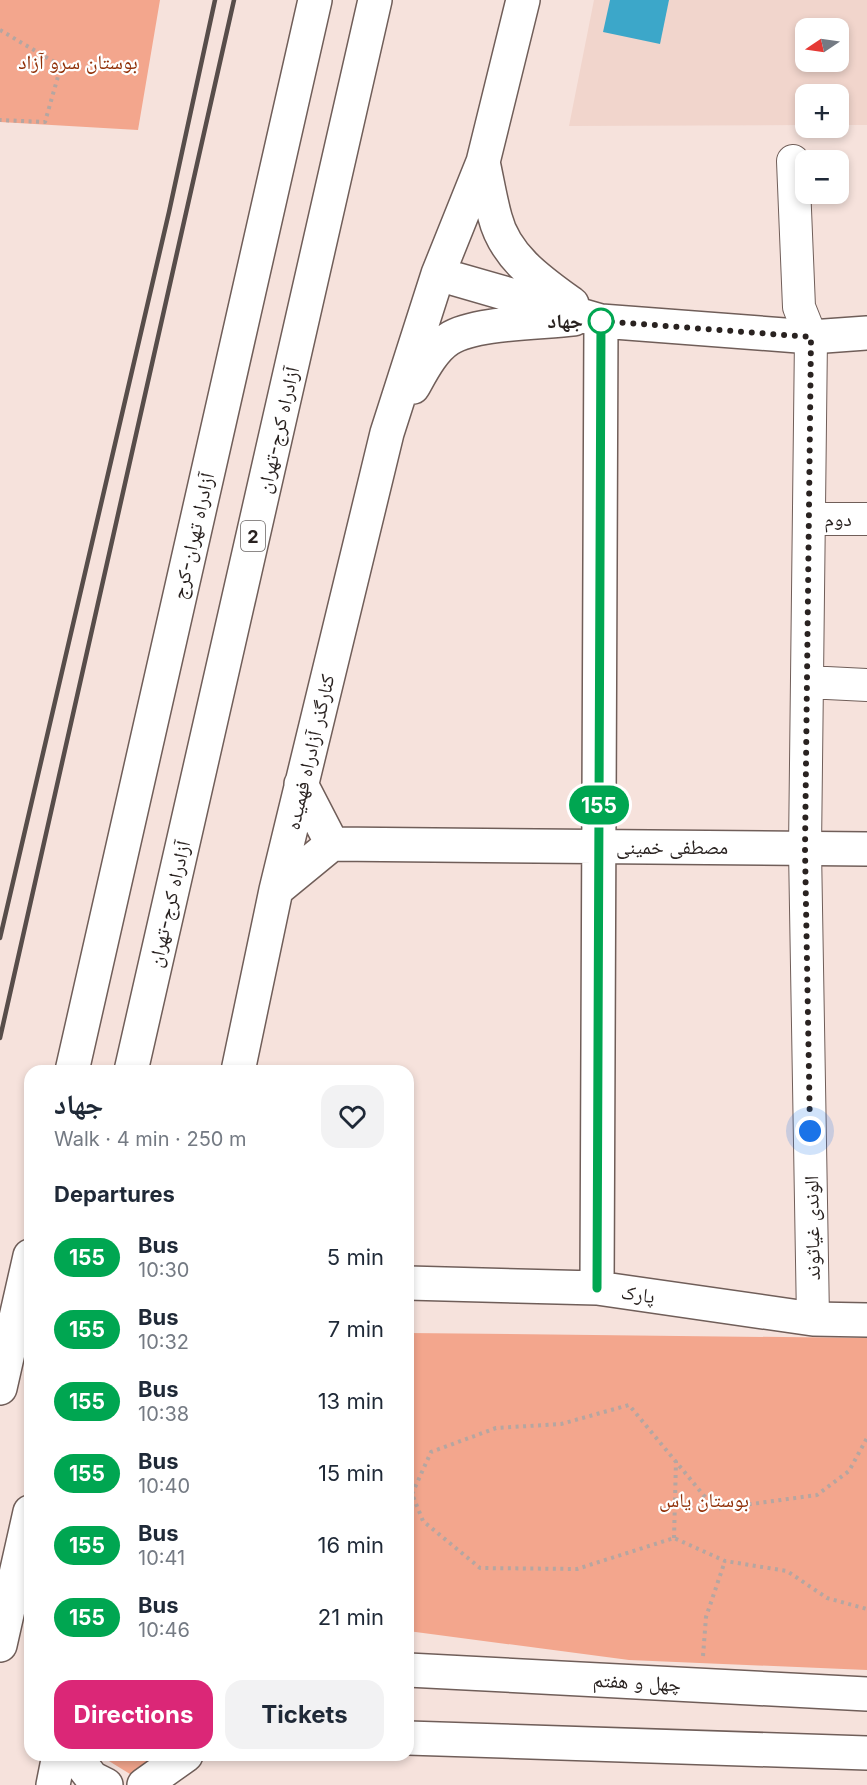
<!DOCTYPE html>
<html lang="en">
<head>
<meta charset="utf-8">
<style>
  :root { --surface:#fff; --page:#f2f2f3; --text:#1f2937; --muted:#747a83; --accent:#db2777 }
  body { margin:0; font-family:Inter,"Noto Naskh Arabic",sans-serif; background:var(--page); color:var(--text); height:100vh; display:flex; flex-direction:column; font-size:22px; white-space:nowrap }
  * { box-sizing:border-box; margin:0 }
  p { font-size:20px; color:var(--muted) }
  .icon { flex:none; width:33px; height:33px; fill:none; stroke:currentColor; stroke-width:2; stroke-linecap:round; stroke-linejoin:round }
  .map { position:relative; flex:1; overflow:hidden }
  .drawer { position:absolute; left:24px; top:1065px; width:390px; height:696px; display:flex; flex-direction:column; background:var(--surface); border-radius:18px; box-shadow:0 3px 9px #0003 }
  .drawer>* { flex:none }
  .badge { padding:0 12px; border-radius:20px; font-size:21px; line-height:39px }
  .needle { width:39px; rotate:257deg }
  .controls { position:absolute; left:795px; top:18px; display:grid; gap:12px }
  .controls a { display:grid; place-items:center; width:54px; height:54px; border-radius:12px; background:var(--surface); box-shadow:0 3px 9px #0003; font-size:30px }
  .you { position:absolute; width:30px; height:30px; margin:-15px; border:4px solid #fff; border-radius:50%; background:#1a73e8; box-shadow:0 0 0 9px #1a73e833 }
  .map>.badge { position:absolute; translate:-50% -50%; box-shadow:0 0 0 3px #fff }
  h2 { padding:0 30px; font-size:22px; line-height:54px }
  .round { display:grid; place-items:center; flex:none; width:63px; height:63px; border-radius:18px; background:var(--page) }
  .overview { display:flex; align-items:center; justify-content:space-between; height:102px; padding:0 30px }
  h1 { font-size:28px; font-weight:700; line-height:45px }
  .cta { display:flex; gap:12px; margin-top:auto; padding:12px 30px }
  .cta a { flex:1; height:69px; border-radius:18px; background:var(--accent); color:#fff; font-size:24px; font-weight:700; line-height:69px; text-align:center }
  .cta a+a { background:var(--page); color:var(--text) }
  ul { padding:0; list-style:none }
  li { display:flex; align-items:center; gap:18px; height:72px; padding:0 30px }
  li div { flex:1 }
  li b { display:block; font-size:22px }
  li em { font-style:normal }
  li .badge { min-width:66px; font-weight:700; text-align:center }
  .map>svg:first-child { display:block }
  .built { fill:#f1d5cc; fill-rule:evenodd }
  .green { fill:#f3a68d }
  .water { fill:#3ca7c9 }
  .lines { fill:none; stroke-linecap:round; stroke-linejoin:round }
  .street-casing { stroke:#705e59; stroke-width:34 }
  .secondary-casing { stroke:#705e59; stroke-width:36 }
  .highway-casing { stroke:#705e59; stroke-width:36 }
  .path { stroke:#b5a6a1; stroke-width:4; stroke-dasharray:3 4.5; stroke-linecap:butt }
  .street { stroke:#fff; stroke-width:32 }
  .secondary { stroke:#fff; stroke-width:33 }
  .highway { stroke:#fff; stroke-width:33 }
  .rail { stroke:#574d4a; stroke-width:4.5 }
  .line-casing { stroke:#fff; stroke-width:14 }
  .line { stroke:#00a651; stroke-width:9 }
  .walk { stroke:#292220; stroke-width:6; stroke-dasharray:0 10.8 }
  .stop-dot { fill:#fff; stroke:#00a651; stroke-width:3 }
  .labels { text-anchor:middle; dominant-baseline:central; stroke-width:4.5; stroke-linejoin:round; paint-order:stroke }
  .shield { fill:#fff; stroke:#696463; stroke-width:1.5 }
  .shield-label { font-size:18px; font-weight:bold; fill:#292220 }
  .park-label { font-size:20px; fill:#903008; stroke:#fff }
  .stop-label { font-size:20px; font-weight:bold; fill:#292220; stroke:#fff; text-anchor:end }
  .street-label { font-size:20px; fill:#292220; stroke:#fff }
</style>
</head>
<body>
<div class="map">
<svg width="867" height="1785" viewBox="0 0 867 1785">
  <rect width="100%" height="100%" fill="#f6e2dc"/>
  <path class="built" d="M594,0H867V125H839L838,94H806L805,125L569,126ZM806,28H838V62H806Z"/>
  <path class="green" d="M0,0H160L138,130L0,122Z
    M408,1333L867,1338V1670L629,1660L408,1631Z
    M103,1755H168L130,1774L104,1758Z"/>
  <path class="water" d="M610,0H669L660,44L603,32Z"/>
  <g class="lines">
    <g class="street-casing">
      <path id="street" d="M793,161L799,307L811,337L805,849L813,1319
        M809,519H867
        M807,682L867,685"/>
    </g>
    <g class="secondary-casing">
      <path id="secondary" d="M483,162C487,180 490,199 495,217C505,257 540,281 572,304
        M438,274L601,321L811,337L867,333
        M413,387C422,371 433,349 449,339C475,322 543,323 574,319
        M301,784L332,844
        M332,844L867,849
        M276,890L332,844
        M238,1071L276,890L387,433L438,274L483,162L523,0
        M408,1283L597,1288L813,1319L867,1320
        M597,1288L601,321
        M408,1670L867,1694
        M408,1738L867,1753
        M74,1755L92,1778L106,1785
        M53,1785L59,1755
        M144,1785L186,1755"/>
    </g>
    <g class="highway-casing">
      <path id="highway" d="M72,1071L315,0
        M131,1071L375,0
        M0,1388L30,1256
        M0,1645L30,1512"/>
    </g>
    <path class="path" d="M0,30L61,66L45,122L0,120
      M408,1493L412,1494L423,1521L480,1568L577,1569L674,1538L725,1561L787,1571L827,1598L867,1609
      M412,1494L431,1452L496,1428L561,1424L629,1405L715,1509L817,1495L849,1471L867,1438
      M674,1538L676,1461
      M703,1656L706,1617L725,1561"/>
    <use href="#street" class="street"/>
    <use href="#secondary" class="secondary"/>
    <use href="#highway" class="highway"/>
    <path class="rail" d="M0,938L169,212L215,0
      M0,1038L234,0"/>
  </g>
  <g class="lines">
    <g class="line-casing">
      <path id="line" d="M597,1288L601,321"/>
    </g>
    <use href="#line" class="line"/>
    <path class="walk" d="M601,321L811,337L805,849L810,1131"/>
  </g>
  <circle class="stop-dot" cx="601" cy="321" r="12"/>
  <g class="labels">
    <rect class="shield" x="241" y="521" width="24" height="30" rx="4.5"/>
    <g class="shield-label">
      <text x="253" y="536">2</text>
    </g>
    <g class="park-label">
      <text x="78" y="62">بوستان سرو آزاد</text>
      <text x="704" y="1500">بوستان یاس</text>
    </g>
    <g class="stop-label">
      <text x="583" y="321">جهاد</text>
    </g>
    <g class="street-label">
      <text transform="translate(278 430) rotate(-77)">آزادراه کرج-تهران</text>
      <text x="838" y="519">دوم</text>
      <text transform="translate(193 536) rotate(-77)">آزادراه تهران-کرج</text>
      <text transform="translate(310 752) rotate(-77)">کنارگذر آزادراه فهمیده</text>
      <text x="672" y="847">مصطفی خمینی</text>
      <text transform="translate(169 904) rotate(-77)">آزادراه کرج-تهران</text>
      <text transform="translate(812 1228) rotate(-91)">الوندی غیاثوند</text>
      <text transform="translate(638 1294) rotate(8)">پارک</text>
      <text transform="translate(637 1682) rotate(3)">چهل و هفتم</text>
    </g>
  </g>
</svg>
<div class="controls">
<a><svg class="needle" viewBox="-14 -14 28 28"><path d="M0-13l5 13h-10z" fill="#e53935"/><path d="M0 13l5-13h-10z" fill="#747a83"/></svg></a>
<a>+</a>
<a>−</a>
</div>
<div class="you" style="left:810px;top:1131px"></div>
<b class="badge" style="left:599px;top:805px;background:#00a651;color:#fff">155</b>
<section class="drawer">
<div class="overview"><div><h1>جهاد</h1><p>Walk · 4 min · 250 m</p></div><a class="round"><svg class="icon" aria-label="heart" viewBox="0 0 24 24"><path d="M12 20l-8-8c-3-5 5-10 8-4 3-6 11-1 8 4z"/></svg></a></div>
<h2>Departures</h2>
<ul>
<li><span class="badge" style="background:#00a651;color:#fff">155</span><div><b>Bus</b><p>10:30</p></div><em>5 min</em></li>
<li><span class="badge" style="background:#00a651;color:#fff">155</span><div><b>Bus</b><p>10:32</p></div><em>7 min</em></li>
<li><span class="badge" style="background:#00a651;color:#fff">155</span><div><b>Bus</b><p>10:38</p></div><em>13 min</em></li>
<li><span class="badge" style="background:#00a651;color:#fff">155</span><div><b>Bus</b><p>10:40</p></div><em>15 min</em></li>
<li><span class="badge" style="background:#00a651;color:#fff">155</span><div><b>Bus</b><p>10:41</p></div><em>16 min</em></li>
<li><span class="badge" style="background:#00a651;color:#fff">155</span><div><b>Bus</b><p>10:46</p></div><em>21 min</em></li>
</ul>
<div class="cta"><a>Directions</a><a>Tickets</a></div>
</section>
</div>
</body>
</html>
